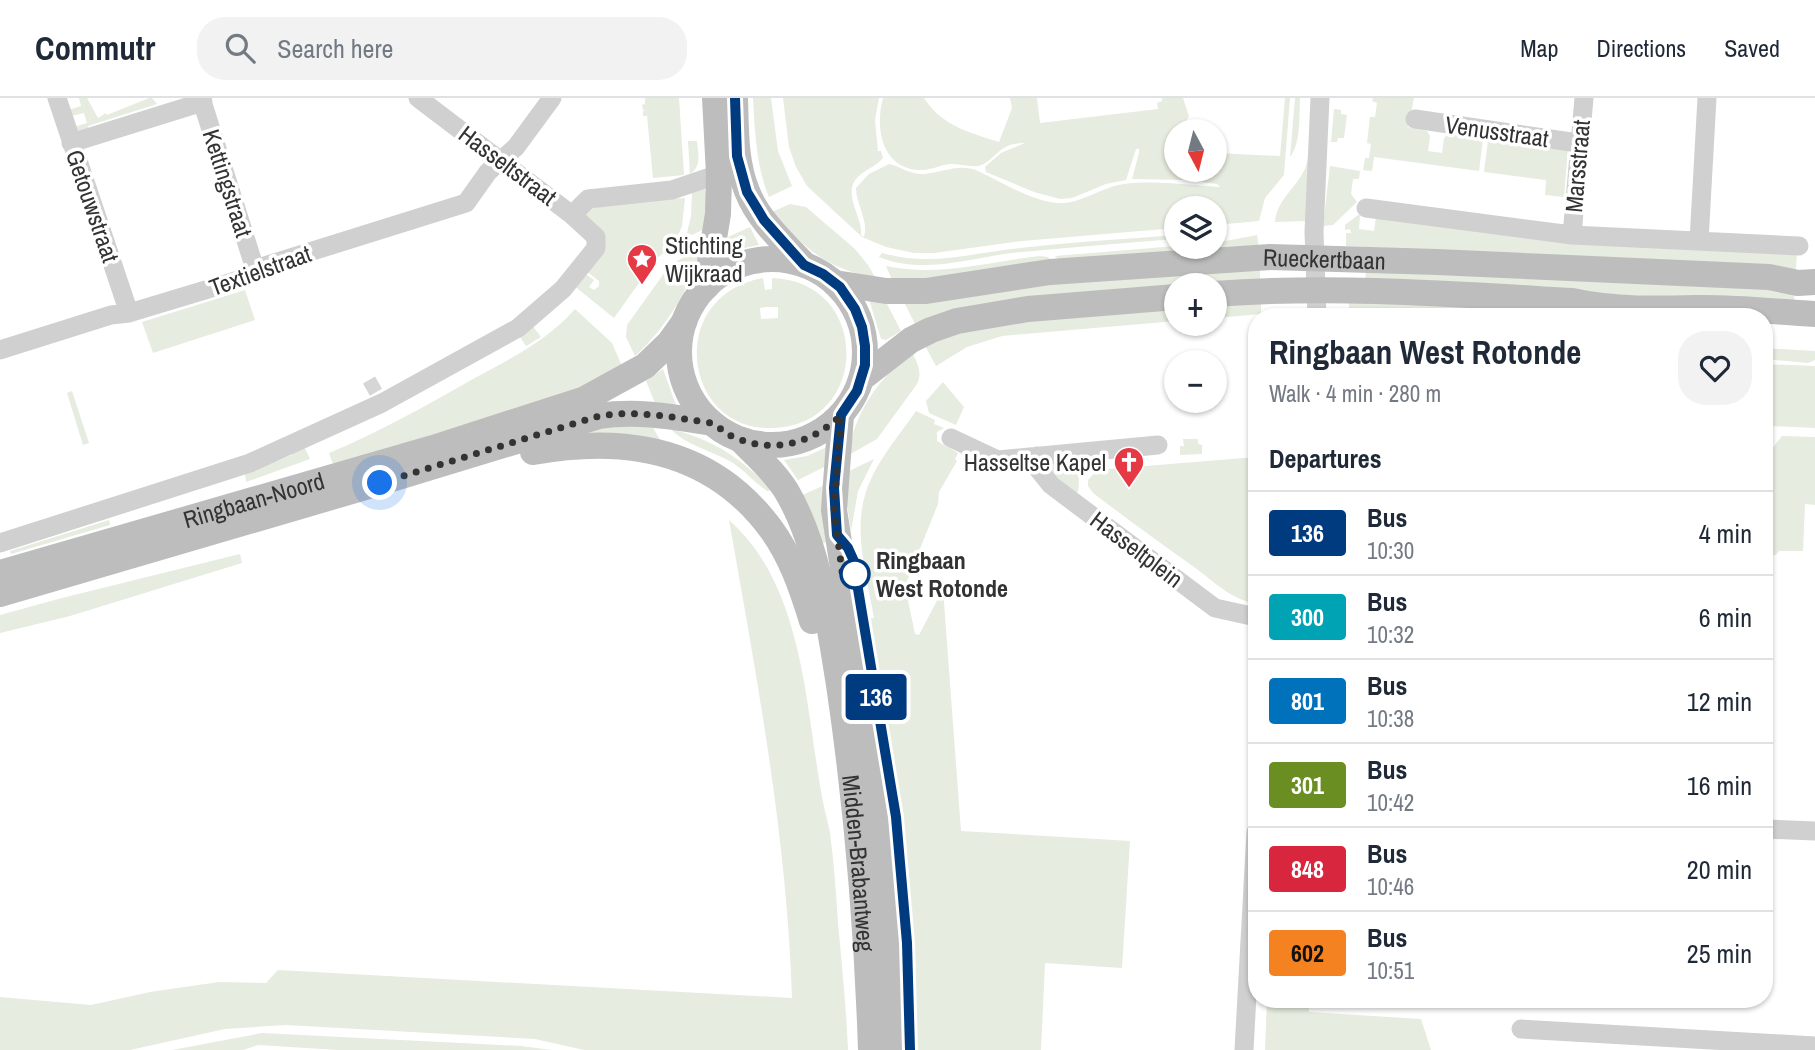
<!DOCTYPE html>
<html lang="en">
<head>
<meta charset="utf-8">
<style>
  :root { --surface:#fff; --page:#f2f2f3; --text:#1f2937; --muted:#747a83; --line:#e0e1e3 }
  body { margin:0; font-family:"Archivo Narrow",sans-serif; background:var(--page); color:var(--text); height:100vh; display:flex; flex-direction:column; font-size:26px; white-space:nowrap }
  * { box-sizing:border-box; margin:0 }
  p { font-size:23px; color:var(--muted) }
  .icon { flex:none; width:38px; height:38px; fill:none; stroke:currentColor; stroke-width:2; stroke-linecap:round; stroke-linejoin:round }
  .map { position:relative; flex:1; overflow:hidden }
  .side { position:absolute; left:1248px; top:210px; width:525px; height:700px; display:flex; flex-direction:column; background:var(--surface); border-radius:28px; box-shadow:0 2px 5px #0004 }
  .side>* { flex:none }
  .badge { padding:0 14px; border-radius:5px; font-size:24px; line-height:46px }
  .needle { width:46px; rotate:173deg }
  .tools { position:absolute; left:1164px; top:21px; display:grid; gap:14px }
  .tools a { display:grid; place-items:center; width:63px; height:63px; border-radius:50%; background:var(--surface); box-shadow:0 2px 5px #0004; font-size:35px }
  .you { position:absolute; width:35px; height:35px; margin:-18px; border:5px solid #fff; border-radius:50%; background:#1a73e8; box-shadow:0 0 0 10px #1a73e833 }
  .map>.badge { position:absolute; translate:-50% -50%; box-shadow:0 0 0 4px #fff }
  h2 { padding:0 21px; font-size:26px; line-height:63px }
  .round { display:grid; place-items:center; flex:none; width:74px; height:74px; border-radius:28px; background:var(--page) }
  .headline { display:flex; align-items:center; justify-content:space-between; height:119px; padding:0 21px }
  h1 { font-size:33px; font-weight:700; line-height:52px }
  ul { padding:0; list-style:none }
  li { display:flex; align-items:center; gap:21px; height:84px; padding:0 21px; border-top:2px solid var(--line) }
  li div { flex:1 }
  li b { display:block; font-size:26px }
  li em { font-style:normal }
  li .badge { min-width:77px; font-weight:700; text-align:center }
  header { display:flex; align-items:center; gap:42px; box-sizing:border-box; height:98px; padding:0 35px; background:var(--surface); border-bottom:2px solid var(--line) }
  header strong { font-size:33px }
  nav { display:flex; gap:38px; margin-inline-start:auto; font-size:24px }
  .search { width:490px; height:63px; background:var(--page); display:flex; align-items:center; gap:18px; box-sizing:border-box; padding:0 24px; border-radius:28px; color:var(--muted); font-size:26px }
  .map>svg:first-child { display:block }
  .green { fill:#e6ecdf; fill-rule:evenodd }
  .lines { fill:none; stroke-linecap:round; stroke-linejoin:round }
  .pedestrian-tunnel { stroke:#d6d6d6; stroke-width:14; stroke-dasharray:14 7; stroke-linecap:butt }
  .minor { stroke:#d0d0d0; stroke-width:19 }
  .secondary { stroke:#bdbdbd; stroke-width:26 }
  .line-casing { stroke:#fff; stroke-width:16 }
  .line { stroke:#003b80; stroke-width:10 }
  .walk { stroke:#333; stroke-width:7; stroke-dasharray:0 12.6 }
  .stop-dot { fill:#fff; stroke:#003b80; stroke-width:3.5 }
  .labels { text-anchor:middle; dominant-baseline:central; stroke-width:7; stroke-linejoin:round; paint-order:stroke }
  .street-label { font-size:24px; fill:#333; stroke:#fff }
  .poi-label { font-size:24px; fill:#333; stroke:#fff; text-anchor:start }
  .stop-label { font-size:24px; font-weight:bold; fill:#333; stroke:#fff; text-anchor:start }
</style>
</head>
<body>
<header>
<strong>Commutr</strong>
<div class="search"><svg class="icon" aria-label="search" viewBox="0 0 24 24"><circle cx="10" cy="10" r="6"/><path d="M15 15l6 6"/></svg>Search here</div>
<nav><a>Map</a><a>Directions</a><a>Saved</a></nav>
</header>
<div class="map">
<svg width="1815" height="952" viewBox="0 0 1815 952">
  <rect width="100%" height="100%" fill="#fff"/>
  <path class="green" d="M79,0H87L98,20L106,15L107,17L149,0H152L157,6L88,28L90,34L79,35L74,29L87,25L84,15L71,18L69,12L81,8Z
    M645,0H679L684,77L653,80L647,18H643V13L646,12H643L642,7L645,6Z
    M753,0H771L778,53L792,88L769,99C756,68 755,34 753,0Z
    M783,0H879L875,22L878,53H881L883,60C876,69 863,72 856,81C843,97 863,120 861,137L864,139C869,123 856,106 856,90L869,76L889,66C899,68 908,75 919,76C938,77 958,64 978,73C1002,84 1029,102 1057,105C1080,107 1101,89 1124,86C1156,82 1188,87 1220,89L1217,86L1187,82L1132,81L1139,55V51H1136L1126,82L1106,86L1072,100L1060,101L1034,94L986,74L985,69L1001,55L1025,45C998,44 994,65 978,68C969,69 959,66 951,66C939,67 930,73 918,72C881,69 875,29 883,0H924C942,28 968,34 999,44L1012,10L1010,0H1037L1040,25L1158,11L1157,5L1162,3V0H1183L1189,18L1181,33H1176V43L1171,52L1176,53V72H1214L1215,55L1280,58L1285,0H1290L1284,77L1265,100L1259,123L1215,127L1214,110H1176V130L1022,143L934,155H914L886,149L862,139L807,88L796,69L789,49Z
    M1295,0H1300C1299,18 1301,45 1290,59Z
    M1373,0H1414L1408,29L1427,33L1430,38L1428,53L1442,55L1444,40L1448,36L1483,41L1479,73L1374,59L1372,73L1363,72L1365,60H1369L1371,46L1367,45L1370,19H1375L1377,5L1372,3Z
    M1334,11L1341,12V16L1347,17L1344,40H1338L1337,44H1331Z
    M1488,42L1568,51L1564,99L1545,97L1546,82L1484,74Z
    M688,43H697C698,55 702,69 690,76Z
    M1308,59H1311L1306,123L1275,124C1277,97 1305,86 1308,59Z
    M1330,68L1360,73L1359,81H1353L1351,96L1357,104L1333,127L1323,128Z
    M704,86L708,107V129L692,137L687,135L691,118L692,93Z
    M685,100L682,128L674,147L656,161L614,220L573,187L583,174L594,182L589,189L594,192L599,188V183L585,172L597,157L583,118L591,105Z
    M790,106L806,109L855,151L868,167L876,181C823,168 808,153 772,114Z
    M1358,117H1360L1359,131L1374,133L1376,119L1797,155L1796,172L1346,148V135H1351L1350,131L1345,132V127Z
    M750,129L759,147L729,153L726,151L728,139Z
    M1176,137V141C1125,145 1073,149 1022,154C974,158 926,178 879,159L882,155C932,169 970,155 1020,150C1072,144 1124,141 1176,137Z
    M1257,137L1259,150L1059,162L1055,158L1176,148L1214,149L1215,145Z
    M704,148C689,190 668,228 635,258L626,239L627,227L670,167Z
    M1040,158L1048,159L1053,165L893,184L886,168C939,179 986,164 1040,158Z
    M1260,167V183L1176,187L916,228L904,204L975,193Z
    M1366,174L1795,189L1794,206L1365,183Z
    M763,180L765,192L772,191V180C871,183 871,326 774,330C683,335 664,198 763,180ZM766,209H778V220L761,221L760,210Z
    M245,192L255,222L153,255L142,224Z
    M1349,199L1714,219H1516L1349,211Z
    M869,201L887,206L901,233L886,242L881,241Z
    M1261,201V216L1215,220V204Z
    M1176,207V223L1002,238L967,249L936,268L924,246L957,232Z
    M575,211L612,245L622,268L584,292L334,369L329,355C379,334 426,308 473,281C510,261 547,243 575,211Z
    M532,227L541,239L526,248L518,236Z
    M1764,250L1815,253V262L1808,265L1764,261Z
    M912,254C917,265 923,274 917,286L877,341L847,358C857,311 876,284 912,254Z
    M1764,266L1815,268V330L1770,328L1764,337Z
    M663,271L677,310L655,305L646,283Z
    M943,284L964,309L956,327L929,315L926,303Z
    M72,293L89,345L83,347L67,295Z
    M916,313L935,322L934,326L944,330L937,334V343L958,355L955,361L957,363L939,394L938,406L905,488L915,536L919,537L943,491L961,733L1130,743L1122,870L1045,865L1041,952H913L911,845L903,742L867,521L874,520C866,474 850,425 871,381C882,357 901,335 916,313Z
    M615,325L651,326L664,349L569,344L578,333Z
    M671,331C714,342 741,360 772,392L767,393C755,385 745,373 733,365C713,353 685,347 671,331Z
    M1782,338L1815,339V407L1805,406L1803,453H1779L1776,457L1765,456L1764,361Z
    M1183,341H1198V346L1202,347V356L1180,357V348H1184Z
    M304,348L310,361L246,384L245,376L292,357L291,353Z
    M827,349L824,369L798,382L784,362L807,358Z
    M1256,359V506C1229,500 1216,485 1194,469C1160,445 1126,420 1093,395L1088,388V382L1097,372Z
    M874,361L858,393L851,433L845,394V375Z
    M1087,362C1087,369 1083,370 1080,376C1077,384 1081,390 1076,397L1052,379L1049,370L1052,366Z
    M825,387L826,444L820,446L802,397Z
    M109,422L110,427L11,456L10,453Z
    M729,422C805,489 805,611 823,704C825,714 828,724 830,735C834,764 836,795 838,825C842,867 846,909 848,952H584L535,941L286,927L225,931L130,952H0V899L91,907L150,894L219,884L266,885L278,872L792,900C787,739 757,581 729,422Z
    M240,456L242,465L70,518L0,535V517L62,500Z
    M1267,901H1309V914L1421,921L1431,952H1265Z
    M262,935L521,948L552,952H338L258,947L243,952H172Z"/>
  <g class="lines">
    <path class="pedestrian-tunnel" d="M369,282L377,296"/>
    <path class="minor" d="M57,0L129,215
      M201,0L255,171
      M1415,21L1578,45
      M71,45L203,4
      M1366,110L1572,137L1799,148
      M572,117L588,101L672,92L719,76
      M1572,137L1584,0
      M1699,143L1707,0
      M1317,219L1314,134L1320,0
      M0,252L111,217L129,215L245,180L255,171L466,105L488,74L516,49L552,0
      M951,340L998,362L1158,347
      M1037,358L1039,372L1051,387L1215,510L1256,519
      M0,445L250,365L382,305L518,230L563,191L596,150V139L572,117L418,0
      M1764,731L1815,733
      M1521,931L1815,948
      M1244,952L1256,734"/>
    <g class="secondary">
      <path d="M735,0C736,31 735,64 747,93C758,122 784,145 805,167"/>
      <circle cx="772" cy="254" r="93"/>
      <path id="s1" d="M835,185L886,193H926L1050,174L1270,159L1437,164L1769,179L1798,185L1815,184"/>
      <path d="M706,189L718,116L719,76L715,0"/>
      <path d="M1214,196C1334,187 1453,196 1572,203C1613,212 1654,211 1696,210C1735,209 1776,214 1815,216"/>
      <path d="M862,280L911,242L931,232L957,223L1028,211L1176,199"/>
      <path d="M841,317L834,412L877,688L890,844L894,952"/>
      <path id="s2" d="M741,342C756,358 775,374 787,394C819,449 829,525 839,587C857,709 867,829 871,952"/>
      <path d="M533,354C625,337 712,351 771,431C791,458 802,491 812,523"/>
      <path id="s3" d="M0,475L433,350L585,301L645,268L669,245L684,224"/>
      <path d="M0,496L362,390L599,318C637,312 674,319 712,325"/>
    </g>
  </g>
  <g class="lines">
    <g class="line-casing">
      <path id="line" d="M735,0L737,58L747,94L764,122L804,167L823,176L840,189L855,211L862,229L865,248V267L857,293L841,317L834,390L837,437L848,450L853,461L896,719L907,845L910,952"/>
    </g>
    <use href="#line" class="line"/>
    <path class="walk" d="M380,385L599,318C630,313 660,317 691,322C698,323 707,323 713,326C721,330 727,337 736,340C774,356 813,345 841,317L834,412L843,481L855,476"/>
  </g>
  <defs>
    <g id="sight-pin" transform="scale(1.575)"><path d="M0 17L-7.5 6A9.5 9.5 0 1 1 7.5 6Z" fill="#e63946" stroke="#fff"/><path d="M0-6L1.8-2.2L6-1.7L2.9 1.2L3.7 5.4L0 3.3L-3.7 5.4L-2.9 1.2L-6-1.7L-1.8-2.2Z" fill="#fff"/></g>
    <g id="church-pin" transform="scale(1.575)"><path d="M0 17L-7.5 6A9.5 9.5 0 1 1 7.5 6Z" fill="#e63946" stroke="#fff"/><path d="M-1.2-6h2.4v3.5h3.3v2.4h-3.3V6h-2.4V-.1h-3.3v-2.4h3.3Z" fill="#fff"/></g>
  </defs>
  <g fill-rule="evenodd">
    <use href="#sight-pin" x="642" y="161"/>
    <use href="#church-pin" x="1129" y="364"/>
  </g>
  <circle class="stop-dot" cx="855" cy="476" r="14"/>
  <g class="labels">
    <g class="street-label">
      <text transform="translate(1497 33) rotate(8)">Venusstraat</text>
      <text transform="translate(508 67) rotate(37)">Hasseltstraat</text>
      <text transform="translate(1577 68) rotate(-85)">Marsstraat</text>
      <text transform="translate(228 85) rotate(72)">Kettingstraat</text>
      <text transform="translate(93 108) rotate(71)">Getouwstraat</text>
      <text stroke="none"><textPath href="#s1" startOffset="492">Rueckertbaan</textPath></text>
      <text transform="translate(260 172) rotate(-20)">Textielstraat</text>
      <text stroke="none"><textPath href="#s3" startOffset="264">Ringbaan-Noord</textPath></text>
      <text transform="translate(1137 451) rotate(37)">Hasseltplein</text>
      <text stroke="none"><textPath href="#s2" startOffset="450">Midden-Brabantweg</textPath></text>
    </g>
    <g class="poi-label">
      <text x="665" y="147">Stichting<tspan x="665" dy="28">Wijkraad</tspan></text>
      <text x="1106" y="364" text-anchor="end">Hasseltse Kapel</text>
    </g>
    <g class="stop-label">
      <text x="876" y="462">Ringbaan<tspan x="876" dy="28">West Rotonde</tspan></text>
    </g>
  </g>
</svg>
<div class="tools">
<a><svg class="needle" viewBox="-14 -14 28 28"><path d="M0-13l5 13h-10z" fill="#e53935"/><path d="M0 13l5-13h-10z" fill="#747a83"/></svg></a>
<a><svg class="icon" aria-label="layers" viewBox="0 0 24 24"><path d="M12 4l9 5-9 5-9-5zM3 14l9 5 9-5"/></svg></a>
<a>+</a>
<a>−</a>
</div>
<div class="you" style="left:380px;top:385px"></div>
<b class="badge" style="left:876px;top:599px;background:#003b80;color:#fff">136</b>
<section class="side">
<div class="headline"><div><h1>Ringbaan West Rotonde</h1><p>Walk · 4 min · 280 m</p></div><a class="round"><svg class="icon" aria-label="heart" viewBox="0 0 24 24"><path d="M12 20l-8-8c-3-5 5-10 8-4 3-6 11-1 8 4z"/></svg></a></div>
<h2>Departures</h2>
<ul>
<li><span class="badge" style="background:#003b80;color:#fff">136</span><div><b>Bus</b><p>10:30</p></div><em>4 min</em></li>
<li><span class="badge" style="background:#00a3b4;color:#fff">300</span><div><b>Bus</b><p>10:32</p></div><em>6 min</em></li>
<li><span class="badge" style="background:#0072bc;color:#fff">801</span><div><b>Bus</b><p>10:38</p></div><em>12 min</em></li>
<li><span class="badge" style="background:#6b8e23;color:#fff">301</span><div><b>Bus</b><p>10:42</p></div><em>16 min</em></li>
<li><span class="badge" style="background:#d7263d;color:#fff">848</span><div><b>Bus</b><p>10:46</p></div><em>20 min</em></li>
<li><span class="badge" style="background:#f58220;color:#111">602</span><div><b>Bus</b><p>10:51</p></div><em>25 min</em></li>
</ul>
</section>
</div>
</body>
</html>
